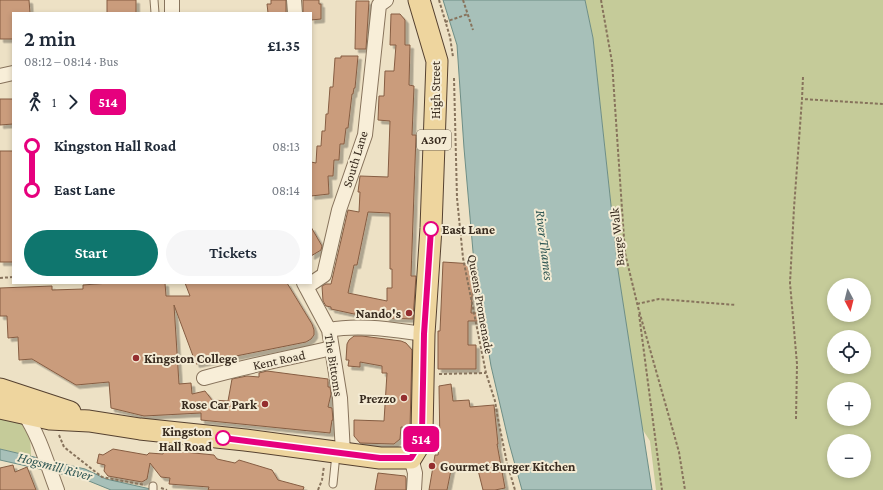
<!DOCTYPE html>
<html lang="en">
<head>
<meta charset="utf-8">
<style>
  :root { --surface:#fff; --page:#f6f6f7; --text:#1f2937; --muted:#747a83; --accent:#0f766e }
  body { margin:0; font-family:"Crimson Pro",serif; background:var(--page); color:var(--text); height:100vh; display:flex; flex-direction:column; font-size:15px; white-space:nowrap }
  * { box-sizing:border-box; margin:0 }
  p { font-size:13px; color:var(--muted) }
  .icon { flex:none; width:22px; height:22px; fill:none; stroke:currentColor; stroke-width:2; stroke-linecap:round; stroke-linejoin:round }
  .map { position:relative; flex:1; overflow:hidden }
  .side { position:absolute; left:12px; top:12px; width:300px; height:272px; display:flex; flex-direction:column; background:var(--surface); border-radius:0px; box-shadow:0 2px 6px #0003 }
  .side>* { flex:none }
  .badge { padding:0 8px; border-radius:6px; font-size:14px; line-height:26px }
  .needle { width:26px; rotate:173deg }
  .controls { position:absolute; left:827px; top:278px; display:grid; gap:8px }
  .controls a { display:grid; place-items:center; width:44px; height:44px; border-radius:50%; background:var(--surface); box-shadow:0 2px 6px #0003; font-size:20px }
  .map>.badge { position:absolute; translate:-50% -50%; box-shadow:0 0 0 2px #fff }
  .legs { display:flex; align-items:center; gap:6px; height:44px; padding:0 12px; font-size:13px }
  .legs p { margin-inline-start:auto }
  .head { display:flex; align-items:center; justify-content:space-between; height:68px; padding:0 12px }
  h1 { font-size:22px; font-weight:600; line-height:30px }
  .cta { display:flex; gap:8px; margin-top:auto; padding:8px 12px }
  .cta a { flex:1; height:46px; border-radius:24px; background:var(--accent); color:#fff; font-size:16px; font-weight:600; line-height:46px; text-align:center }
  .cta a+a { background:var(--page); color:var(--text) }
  ul { padding:0 12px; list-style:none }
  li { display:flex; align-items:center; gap:14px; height:44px; font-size:15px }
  li i { display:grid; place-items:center; width:6px; height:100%; margin:0 5px; background:currentColor }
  li i::after { content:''; width:10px; height:10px; margin:-5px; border:3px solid; border-radius:50%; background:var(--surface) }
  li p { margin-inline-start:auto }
  li:first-child i { background:linear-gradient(#0000 50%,currentColor 0) }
  li:last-child i { background:linear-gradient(currentColor 50%,#0000 0) }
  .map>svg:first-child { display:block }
  .green { fill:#c5cb99; fill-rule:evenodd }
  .water { fill:#a7c0b9; stroke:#6e8e86 }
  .building { fill:#ca9c7c; stroke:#865d42; fill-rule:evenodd; filter:url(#shadow) }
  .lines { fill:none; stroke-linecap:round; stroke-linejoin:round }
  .service-casing { stroke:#87735c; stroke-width:9 }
  .minor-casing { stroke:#87735c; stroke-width:16 }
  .primary-casing { stroke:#554130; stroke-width:23 }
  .path { stroke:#87735c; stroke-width:2; stroke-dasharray:3 2; stroke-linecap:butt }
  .service { stroke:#f8eed8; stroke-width:7 }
  .minor { stroke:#f8eed8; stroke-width:14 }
  .primary { stroke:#eed59e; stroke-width:21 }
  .line-1-casing { stroke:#fff; stroke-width:9 }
  .line-1 { stroke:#e6007e; stroke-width:6 }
  .stop-1-dot { fill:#fff; stroke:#e6007e; stroke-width:2 }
  .poi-dot { fill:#942e2f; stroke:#f4ebd4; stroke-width:1.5 }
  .labels { text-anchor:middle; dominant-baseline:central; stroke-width:4; stroke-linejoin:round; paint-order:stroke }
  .shield { fill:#f4ebd4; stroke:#706555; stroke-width:1 }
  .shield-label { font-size:12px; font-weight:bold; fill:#382b1f }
  .street-label { font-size:13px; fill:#382b1f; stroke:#f4ebd4 }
  .stop-label { font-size:13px; font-weight:bold; fill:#382b1f; stroke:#f4ebd4; text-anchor:start }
  .poi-label { font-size:13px; font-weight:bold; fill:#382b1f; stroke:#f4ebd4; text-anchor:end }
  .water-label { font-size:14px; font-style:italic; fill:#2f5754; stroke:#f4ebd4 }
</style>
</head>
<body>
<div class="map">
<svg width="883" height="490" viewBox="0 0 883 490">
  <defs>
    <filter id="shadow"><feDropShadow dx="3.5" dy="3.5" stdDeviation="0" flood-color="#0004"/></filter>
  </defs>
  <rect width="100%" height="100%" fill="#ede1c5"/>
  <path class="green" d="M585,0H883V490H656L650,441L641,427L618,270L593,38ZM834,285H864V315H834ZM834,337H864V367H834ZM834,389H864V419H834ZM834,441H864V471H834Z
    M0,416L24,424C30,436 31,442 31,456L0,449Z"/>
  <path class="water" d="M443,0H585L593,38L618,270L652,490H522L509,443L491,366L474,263L464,148L457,45Z
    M0,449L85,469L106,479L155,490H111L84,479L0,460Z"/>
  <path class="building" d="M0,0H29L30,13H13V39H0Z
    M107,0H136V13H107Z
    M271,0H286V13H268L267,4H271Z
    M303,0H319V4H321V19L311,20V13H303Z
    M356,1H369L366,49H355Z
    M391,14H400L405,20V45H410L409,85L414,86L412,135H416L411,276H416L413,319L386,318V313L354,314L331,309V307L326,306L323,301L322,286L326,284H331L348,210L359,212L360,192H358L360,176L388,177L390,121L378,120L379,96H384L385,71H394L396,45H390ZM368,212L390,213V269H392V288H387V301L348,293L354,265H357Z
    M341,56H358L355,88H354L353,94H352L348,128H346L344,144H340L339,160H334L333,176H328L329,194L311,196V162L316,163L317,146H321L322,131H325L326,114H328L330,87H333L335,58H341Z
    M0,99H13V124L0,125Z
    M0,151H13V262H0Z
    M311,227L322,246L321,250L311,256Z
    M443,262L474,264L471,313H478V321H468V345H476V369H438V331H440Z
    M109,283H165L166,296H190L185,283H287L312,324L314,330V335L311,339L306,342L196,364L174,305L179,384L191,383L192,394L205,391L212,400L228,401L232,379L247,376L259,377V373L267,371L328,379V387H330L331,394L328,407L332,408L333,420H332L330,433L201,420V413L144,416L111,408L109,382L76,385L32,359L19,360L18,337L8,338L7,316H0V288L52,286V290L83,289V285Z
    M354,336H362L401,341L406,343L412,350L410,427H401L400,439L394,444L360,443L354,436V420L384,421L387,373H382V366L360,362V367L348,366L349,360H346L347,344L349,340Z
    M451,384L453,401L469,400L470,407L494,405L498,444H497L505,488L495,490H483L477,466H459L452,465L447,490H429L435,455H438L439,448H440L439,386Z
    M113,449L147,455L149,453L163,454L164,450L214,455L217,459L235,463L239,460L272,470L278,480L304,487L303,490H208L209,487L169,484L170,478L161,477L150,463L147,479L142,482L108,476L104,471L105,465L97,463L99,454L103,455Z
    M13,465L15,472L27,467L36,490H0V468Z
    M378,473L405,476L406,478V490H375Z"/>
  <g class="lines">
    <g class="service-casing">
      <path id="service" d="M154,0L155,13
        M333,484L336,454
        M153,486V490"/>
    </g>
    <g class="minor-casing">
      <path id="minor" d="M294,0L295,13
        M172,13V0
        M0,76L13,73
        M304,283L329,330L340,398L343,453
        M306,287L324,275L339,210L365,135L379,5L386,0
        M329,330C360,324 393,330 424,334
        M204,378C246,366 289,358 332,348
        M24,413C40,437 47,464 57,490
        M411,458L415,473L414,490"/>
    </g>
    <g class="primary-casing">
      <path id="primary" d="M0,389L70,412
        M0,408L50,419L89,421L140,429L245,440L380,458H411L419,445L422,433L424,334L431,228L437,61L419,0"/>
    </g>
    <path class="path" d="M439,0L450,37L453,57
      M463,0L473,30
      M601,0L612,62L625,253L638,307L679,452L685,490
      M445,22L468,14
      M803,77L802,99L883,104
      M454,78L457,198L463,258L486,373L495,401L498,419L507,463L515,490
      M0,278L13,277
      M637,304L659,299L736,305
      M639,314L662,490
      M439,374L486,373
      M796,419L797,364L790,283L794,208L802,99
      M59,435L64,447L102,477L145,485
      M161,488L167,490
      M318,490L322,480L324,466"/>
    <use href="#service" class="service"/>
    <use href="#minor" class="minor"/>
    <use href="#primary" class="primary"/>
  </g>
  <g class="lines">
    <g class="line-1-casing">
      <path id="line-1" d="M223,438L380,458H411L419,445L422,433L424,334L431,229"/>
    </g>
    <use href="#line-1" class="line-1"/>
  </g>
  <g class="stop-1-dot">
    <circle cx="431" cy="229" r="7"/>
    <circle cx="223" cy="438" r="7"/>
  </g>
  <g class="poi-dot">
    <circle cx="409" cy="313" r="4"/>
    <circle cx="136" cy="358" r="4"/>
    <circle cx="404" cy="398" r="4"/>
    <circle cx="265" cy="404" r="4"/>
    <circle cx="432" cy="466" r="4"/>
  </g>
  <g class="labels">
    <rect class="shield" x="417" y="130" width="34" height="20" rx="3"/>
    <g class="shield-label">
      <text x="434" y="140">A307</text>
    </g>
    <g class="street-label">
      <text transform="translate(435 90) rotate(-90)">High Street</text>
      <text transform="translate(355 159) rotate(-73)">South Lane</text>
      <text transform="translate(617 237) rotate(-96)">Barge Walk</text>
      <text transform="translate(481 304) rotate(80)">Queens Promenade</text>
      <text transform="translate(279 360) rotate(-12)">Kent Road</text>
      <text transform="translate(334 365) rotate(81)">The Bittoms</text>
    </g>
    <g class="stop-label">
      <text x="442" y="229">East Lane</text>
      <text x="212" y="431" text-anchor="end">Kingston<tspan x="212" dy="15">Hall Road</tspan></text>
    </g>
    <g class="poi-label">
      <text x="401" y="313">Nando's</text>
      <text x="144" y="358" text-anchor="start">Kingston College</text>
      <text x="396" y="398">Prezzo</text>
      <text x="257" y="404">Rose Car Park</text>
      <text x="440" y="466" text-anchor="start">Gourmet Burger Kitchen</text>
    </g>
    <g class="water-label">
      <text transform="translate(545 245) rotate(83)">River Thames</text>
      <text transform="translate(55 466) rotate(15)">Hogsmill River</text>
    </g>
  </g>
</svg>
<div class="controls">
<a><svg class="needle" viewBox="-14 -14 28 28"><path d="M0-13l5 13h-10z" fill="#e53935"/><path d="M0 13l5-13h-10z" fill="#747a83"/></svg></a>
<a><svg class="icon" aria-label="locate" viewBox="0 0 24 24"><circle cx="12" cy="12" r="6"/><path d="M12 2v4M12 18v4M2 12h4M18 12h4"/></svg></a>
<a>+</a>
<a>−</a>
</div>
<b class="badge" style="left:421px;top:439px;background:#e6007e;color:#fff">514</b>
<section class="side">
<div class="head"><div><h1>2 min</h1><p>08:12 – 08:14 · Bus</p></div><b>£1.35</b></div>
<div class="legs"><svg class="icon" aria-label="walk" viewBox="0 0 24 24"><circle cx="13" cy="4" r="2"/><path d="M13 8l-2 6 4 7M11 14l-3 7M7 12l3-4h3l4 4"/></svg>1<svg class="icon" aria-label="forward" viewBox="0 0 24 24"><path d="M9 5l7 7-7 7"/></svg><b class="badge" style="background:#e6007e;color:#fff">514</b></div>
<ul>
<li><i style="color:#e6007e"></i><b>Kingston Hall Road</b><p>08:13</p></li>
<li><i style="color:#e6007e"></i><b>East Lane</b><p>08:14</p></li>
</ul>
<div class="cta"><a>Start</a><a>Tickets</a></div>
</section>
</div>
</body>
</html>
